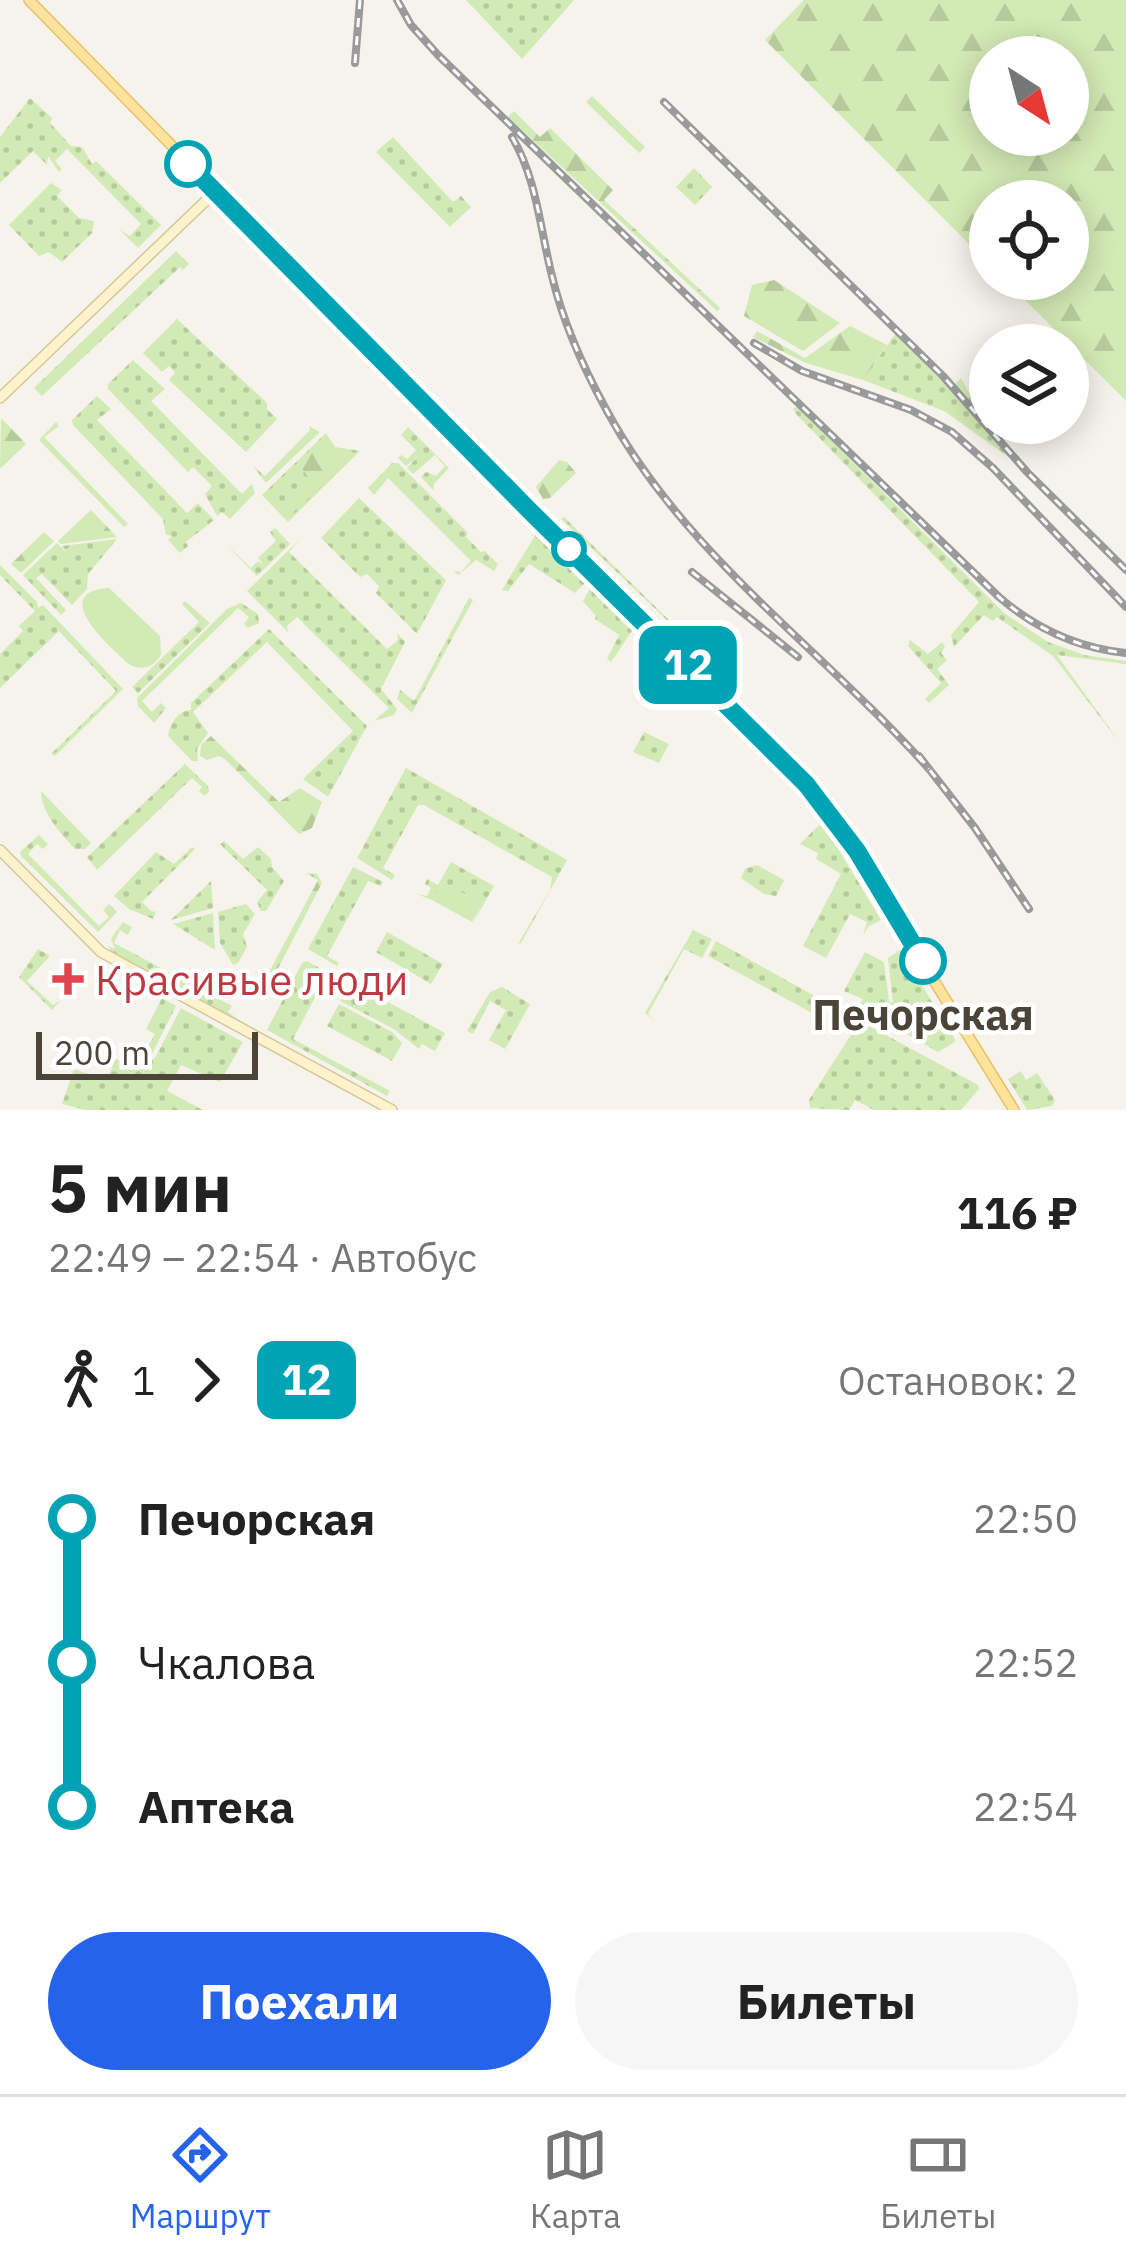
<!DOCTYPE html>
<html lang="ru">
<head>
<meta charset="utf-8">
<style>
  :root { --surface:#fff; --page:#f6f6f6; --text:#222; --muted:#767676; --line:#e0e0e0; --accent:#2563eb }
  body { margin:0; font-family:"IBM Plex Sans",sans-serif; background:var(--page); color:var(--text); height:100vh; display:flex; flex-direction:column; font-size:45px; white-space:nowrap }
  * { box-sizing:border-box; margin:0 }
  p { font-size:39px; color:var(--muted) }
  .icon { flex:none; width:66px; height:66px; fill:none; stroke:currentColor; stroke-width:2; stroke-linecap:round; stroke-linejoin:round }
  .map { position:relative; height:1110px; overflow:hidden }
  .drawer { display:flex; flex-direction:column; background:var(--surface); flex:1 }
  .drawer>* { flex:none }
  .badge { padding:0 24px; border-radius:18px; font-size:42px; line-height:78px }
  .needle { width:78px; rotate:144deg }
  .controls { position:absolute; left:969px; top:36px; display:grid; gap:24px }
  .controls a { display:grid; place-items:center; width:120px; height:120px; border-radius:50%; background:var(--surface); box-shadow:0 6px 30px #0003; font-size:60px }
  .scale { position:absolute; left:36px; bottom:30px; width:222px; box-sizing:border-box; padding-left:12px; border:6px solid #4b4439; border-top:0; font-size:33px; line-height:42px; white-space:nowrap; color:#4b4439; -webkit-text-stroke:9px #fff; paint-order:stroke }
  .map>.badge { position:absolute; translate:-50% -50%; box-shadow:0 0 0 6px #fff }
  .legs { display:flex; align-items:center; gap:18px; height:132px; padding:0 48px; font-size:39px }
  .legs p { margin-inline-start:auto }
  .overview { display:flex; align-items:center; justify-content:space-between; height:204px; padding:0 48px }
  h1 { font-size:66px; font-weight:700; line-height:90px }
  .action { display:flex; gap:24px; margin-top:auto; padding:24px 48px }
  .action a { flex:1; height:138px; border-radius:72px; background:var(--accent); color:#fff; font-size:48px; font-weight:700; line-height:138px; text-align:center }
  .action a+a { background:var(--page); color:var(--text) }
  ul { padding:0 48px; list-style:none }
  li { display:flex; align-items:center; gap:42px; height:144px; font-size:45px }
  li i { display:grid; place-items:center; width:18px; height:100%; margin:0 15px; background:currentColor }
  li i::after { content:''; width:30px; height:30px; margin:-15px; border:9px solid; border-radius:50%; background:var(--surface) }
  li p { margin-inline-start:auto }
  li:first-child i { background:linear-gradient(#0000 50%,currentColor 0) }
  li:last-child i { background:linear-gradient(currentColor 50%,#0000 0) }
  .dock { display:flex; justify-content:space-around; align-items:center; height:168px; border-top:3px solid var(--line); background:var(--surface); font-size:33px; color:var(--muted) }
  .dock a { display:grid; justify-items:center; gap:6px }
  .dock .on { color:var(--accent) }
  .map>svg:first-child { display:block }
  .grass { fill:url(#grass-dots) }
  .forest { fill:url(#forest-firs); fill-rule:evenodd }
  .pitch { fill:#d2eab5 }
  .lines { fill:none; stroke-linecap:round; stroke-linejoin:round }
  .secondary-casing { stroke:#d6c79b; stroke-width:12 }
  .primary-casing { stroke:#e6c16a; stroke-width:12 }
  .secondary { stroke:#fff3cd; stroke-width:9 }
  .primary { stroke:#ffe39c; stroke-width:9 }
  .rail-casing { stroke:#9a9a9a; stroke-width:8 }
  .rail { stroke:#fff; stroke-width:3; stroke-dasharray:9; stroke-linecap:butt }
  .line-1-casing { stroke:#fff; stroke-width:27 }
  .line-1 { stroke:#00a3b4; stroke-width:18 }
  .stop-1-dot { fill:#fff; stroke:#00a3b4; stroke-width:6 }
  .health-dot { fill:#e0444e; stroke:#fff; stroke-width:4.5 }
  .labels { text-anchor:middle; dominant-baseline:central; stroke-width:9; stroke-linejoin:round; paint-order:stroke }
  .health-label { font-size:42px; fill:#be3a42; stroke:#fff; text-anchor:start }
  .stop-label { font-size:42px; font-weight:bold; fill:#4b4439; stroke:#fff }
</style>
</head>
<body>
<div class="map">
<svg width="1126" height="1110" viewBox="0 0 1126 1110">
  <defs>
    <pattern id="grass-dots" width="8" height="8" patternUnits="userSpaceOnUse" patternTransform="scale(3)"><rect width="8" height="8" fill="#d2eab5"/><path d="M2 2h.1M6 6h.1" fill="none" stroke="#b6ca9c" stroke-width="1.8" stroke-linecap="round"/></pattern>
    <pattern id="forest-firs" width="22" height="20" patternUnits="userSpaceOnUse" patternTransform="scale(3)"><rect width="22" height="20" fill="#d2eab5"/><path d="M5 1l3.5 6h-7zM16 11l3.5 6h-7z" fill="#b6ca9c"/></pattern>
  </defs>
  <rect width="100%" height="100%" fill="#f6f3ec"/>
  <path class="grass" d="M466,0H574L522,59Z
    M30,98L52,118L50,123L71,146L82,147L92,164L96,161L161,225L138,248L120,230L130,236L141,224L67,149L55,161L62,169L59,172L48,156L47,165L33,151L0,183V137Z
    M393,137L453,202L461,196L471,207L450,227L376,152Z
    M694,168L712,187L695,205L676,187Z
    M51,183L62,190L57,196L79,218L94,221L92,233L62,262L49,252L39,256L9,225Z
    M176,251L189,264L183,270L180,267L42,396L34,388Z
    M177,319L267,403V409L277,419L246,452L169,380L175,373L169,366L162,372L143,353Z
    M895,334L963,400L1017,463L944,411L863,380Z
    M133,360L165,389L151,401L242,494L252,484L255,493L230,519L222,512L217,516L205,494L212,486L193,467L188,472L108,389V384Z
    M97,396L111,409L97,420L187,513L198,503L214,520L186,542L188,546L180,553L168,540L172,536L166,535L163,519L73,425L72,420Z
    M798,407L1004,613L1048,642L1084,655L1126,661V664L1057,655L1120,743L1053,656L997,617L993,621L984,615L954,647L951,635L979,602L796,414L793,408Z
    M56,422L59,426L44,437L128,524L124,527L39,440Z
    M309,426L320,432L266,483L253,466L265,476L310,430Z
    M408,427L449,468L434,484L433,490L421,477L426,472L436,476L445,466L435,455L413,474L407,468L419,455L406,466L398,458L401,455L407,459L416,450L401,435Z
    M326,433L335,447L360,451L288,522L262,495Z
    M392,463H398L468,533L466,537L481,552L485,551L498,564L494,571L476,560L458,575L454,571L461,572L471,561L388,478L374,495L368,488Z
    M359,498L446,580L417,634L376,593L379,586L367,574L360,577L321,538Z
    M564,517L732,682L561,519Z
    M275,528L290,544L257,576L224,542L251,568L258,561L263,565L258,558L276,541L270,532Z
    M536,534L586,582L575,593L529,564L508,591L502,590Z
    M117,539L88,574L87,589L72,605L42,574L36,578L66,610L61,615L23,575L57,543L66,552L62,546Z
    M300,539L289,552L387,649L398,640L397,633L405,642L381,689L397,709L394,715L374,721L389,708L297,617L287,626L288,632L247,591Z
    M0,565L37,602L38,608L43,605L123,689L55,756L51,754L116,691L59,631L0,688V654L23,631L19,626L35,611L0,575Z
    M591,587L634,628L611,662L607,659L619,635L595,619L596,616L583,601Z
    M469,598L473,600L412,713L397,699L400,690L414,701Z
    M185,601L210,623L138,693L132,687L199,622L182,604Z
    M241,603L258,614L259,623L248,628L244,624L249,617L238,608L142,701L152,712L161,703L166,708L154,723L138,706L137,698L227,609Z
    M269,629L367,726L328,797L303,779L353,731L267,642L193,712L208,733L197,749L198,761H192L168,736C170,724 178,710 191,710V703Z
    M910,640L928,654L942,642L945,646L941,653L947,660L937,669L949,685L929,703L925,699L941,683L908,646Z
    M644,732L669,744L659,763L633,752Z
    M185,764L208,786L209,792L204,796L199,791L202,787L192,778L97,870L87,857Z
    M406,768L567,860L521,943L518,944L550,890L552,877L424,805H418L383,868L395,875L392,880L357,858Z
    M41,791L91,843L85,849H75C60,833 41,812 41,791Z
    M822,822L881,920L868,927L863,935L867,922L850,914L826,958L803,946L841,874L816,859L818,853L800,844Z
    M39,835L48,844L43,849L37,844L28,854L99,926L109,917L103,910L109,904L117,912L98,932L21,856L20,852Z
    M224,841L243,859L258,847L271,859L272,867L284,881L266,911H261L257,902L267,890L220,844Z
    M192,847L195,849L142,902L152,912L156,911L153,919L129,909L114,896L156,852L174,864Z
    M451,862L494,886L473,923L482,904L443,882L432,900L417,894L427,896L431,888L425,884L427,879L438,885Z
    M757,865L784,880L776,896L764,894L741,878L745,869Z
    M353,867L383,882L381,886L368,881L327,956L339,963L337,966L308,949Z
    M211,881L213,908L171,920Z
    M246,904L255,914L243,934L247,947L238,963L233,965L220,943L218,912Z
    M213,913L215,950L173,924Z
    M123,922L132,927L128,935L120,930L114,943L232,1006L228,1012L248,1026L111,951L108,946L115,949L111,939Z
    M693,930L712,939L702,958L684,949L648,1014L655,1021L645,1013Z
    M387,932L443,964L431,984L376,952Z
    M716,941L820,999L812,1013L708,956Z
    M38,949L50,956L27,981L53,1005L61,1000L52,1010L19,977Z
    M900,950L954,1037L955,1042L938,1052L864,1010L860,1005L863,999L844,991L865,952L884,962L889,1001L893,1003L888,958Z
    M307,961L328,973L293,1039L390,1091L387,1096L267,1030L302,963Z
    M351,982L445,1033L435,1051L422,1044L419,1049L394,1029L340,1001Z
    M502,987L530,1004L505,1049L489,1040L506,1010L490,1001L473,1034L467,1031L490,992Z
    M162,998L176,1006L151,1056L140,1061L155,1034L146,1029Z
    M339,1004L392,1032L402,1043L392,1061L327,1026Z
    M181,1008L243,1042L220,1082L181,1065L167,1091L203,1110H86L62,1104L74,1069L107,1080L115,1059L121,1061L125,1054L143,1064L155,1058Z
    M860,1021L978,1085L979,1089L961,1110H874L855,1100L849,1110L810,1108L809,1100Z
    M1021,1071L1026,1080L1037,1073L1055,1100L1052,1106L1027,1110L1008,1079Z"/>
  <path class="forest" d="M804,0H1126V401L1004,279H1068V201H990V265L765,40ZM990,57H1068V135H990Z
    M592,96L645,147L639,153L586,102Z
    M514,111L540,137L550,128L613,190L604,200L720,308L717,311L508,117Z
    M774,280L840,323L803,351L744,316L752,285Z
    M850,326L887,345L863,380L806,363L753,337L757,331L805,358Z
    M961,378L972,398L979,396L990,409V423H1003L1010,431L1009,437L1002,438L996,432L954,385Z
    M1,418L26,444L1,468L0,467Z
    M327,437L335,451L355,455L286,519L282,516L314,485L298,463Z
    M559,460L567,462L576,473L550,498L543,499L536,487Z
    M91,510L117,537L61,544L58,541Z
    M44,532L54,541L21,573L11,564Z
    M211,736L279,802L300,788L322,802L312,828L299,834L226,760L219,756L207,760L200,756L201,745Z
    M306,873L317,874L322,883L268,988L256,997L318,880Z"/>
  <path class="pitch" d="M109,588L160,636L161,654C155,667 143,671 130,665C112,649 46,592 109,588Z
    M443,882L482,904L472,922L432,900Z"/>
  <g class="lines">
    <g class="secondary-casing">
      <path id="secondary" d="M0,398L215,192
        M0,850L101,952L392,1110"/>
    </g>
    <g class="primary-casing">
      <path id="primary" d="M29,0L529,510L712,688L824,803L1014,1110"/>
    </g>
    <use href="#secondary" class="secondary"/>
    <use href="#primary" class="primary"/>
    <g class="rail-casing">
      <path id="rail" d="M397,0L411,25L438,55L999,597C1036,629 1077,648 1126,653
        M355,63L360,0
        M664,102L943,376L1027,472L1126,570
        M512,137C537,179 540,229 552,276C563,323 584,369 607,411C684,554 822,649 929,769
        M754,343L802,371L911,410L952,432L993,468L1126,607
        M692,572L798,657
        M919,756L975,828L1029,909"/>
    </g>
    <use href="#rail" class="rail"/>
  </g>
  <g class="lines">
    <g class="line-1-casing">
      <path id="line-1" d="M188,164L529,510L806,784L857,851L923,961"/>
    </g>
    <use href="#line-1" class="line-1"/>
  </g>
  <g class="stop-1-dot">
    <circle cx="188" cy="164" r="21"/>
    <circle cx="569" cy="549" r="15"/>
    <circle cx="923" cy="961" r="21"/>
  </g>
  <path class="health-dot" d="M62 961h12v12h12v12h-12v12h-12v-12h-12v-12h12z"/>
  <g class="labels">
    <g class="health-label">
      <text x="95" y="979">Красивые люди</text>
    </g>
    <g class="stop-label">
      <text x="923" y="1014">Печорская</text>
    </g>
  </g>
</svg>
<div class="controls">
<a><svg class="needle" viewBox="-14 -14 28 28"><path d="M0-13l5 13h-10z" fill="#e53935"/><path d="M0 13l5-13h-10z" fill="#767676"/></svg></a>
<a><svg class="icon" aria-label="locate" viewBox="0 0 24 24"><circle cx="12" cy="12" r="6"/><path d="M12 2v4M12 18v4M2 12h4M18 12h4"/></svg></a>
<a><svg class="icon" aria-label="layers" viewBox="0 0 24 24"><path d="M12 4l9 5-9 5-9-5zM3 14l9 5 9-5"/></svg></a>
</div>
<div class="scale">200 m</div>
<b class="badge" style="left:688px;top:665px;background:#00a3b4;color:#fff">12</b>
</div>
<section class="drawer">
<div class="overview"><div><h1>5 мин</h1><p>22:49 – 22:54 · Автобус</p></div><b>116 ₽</b></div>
<div class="legs"><svg class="icon" aria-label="walk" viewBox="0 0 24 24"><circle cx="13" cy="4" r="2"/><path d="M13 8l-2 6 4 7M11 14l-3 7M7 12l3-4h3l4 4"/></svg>1<svg class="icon" aria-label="forward" viewBox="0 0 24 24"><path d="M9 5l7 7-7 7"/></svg><b class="badge" style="background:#00a3b4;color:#fff">12</b><p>Остановок: 2</p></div>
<ul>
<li><i style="color:#00a3b4"></i><b>Печорская</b><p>22:50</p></li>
<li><i style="color:#00a3b4"></i><span>Чкалова</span><p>22:52</p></li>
<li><i style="color:#00a3b4"></i><b>Аптека</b><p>22:54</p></li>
</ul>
<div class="action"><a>Поехали</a><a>Билеты</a></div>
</section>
<nav class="dock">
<a class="on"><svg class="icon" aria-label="directions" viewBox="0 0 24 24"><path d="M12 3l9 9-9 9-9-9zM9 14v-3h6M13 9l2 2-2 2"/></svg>Маршрут</a>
<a><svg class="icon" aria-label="map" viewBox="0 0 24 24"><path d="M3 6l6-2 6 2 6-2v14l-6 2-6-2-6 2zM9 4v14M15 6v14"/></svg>Карта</a>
<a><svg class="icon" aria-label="tickets" viewBox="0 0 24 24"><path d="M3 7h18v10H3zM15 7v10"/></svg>Билеты</a>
</nav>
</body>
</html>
